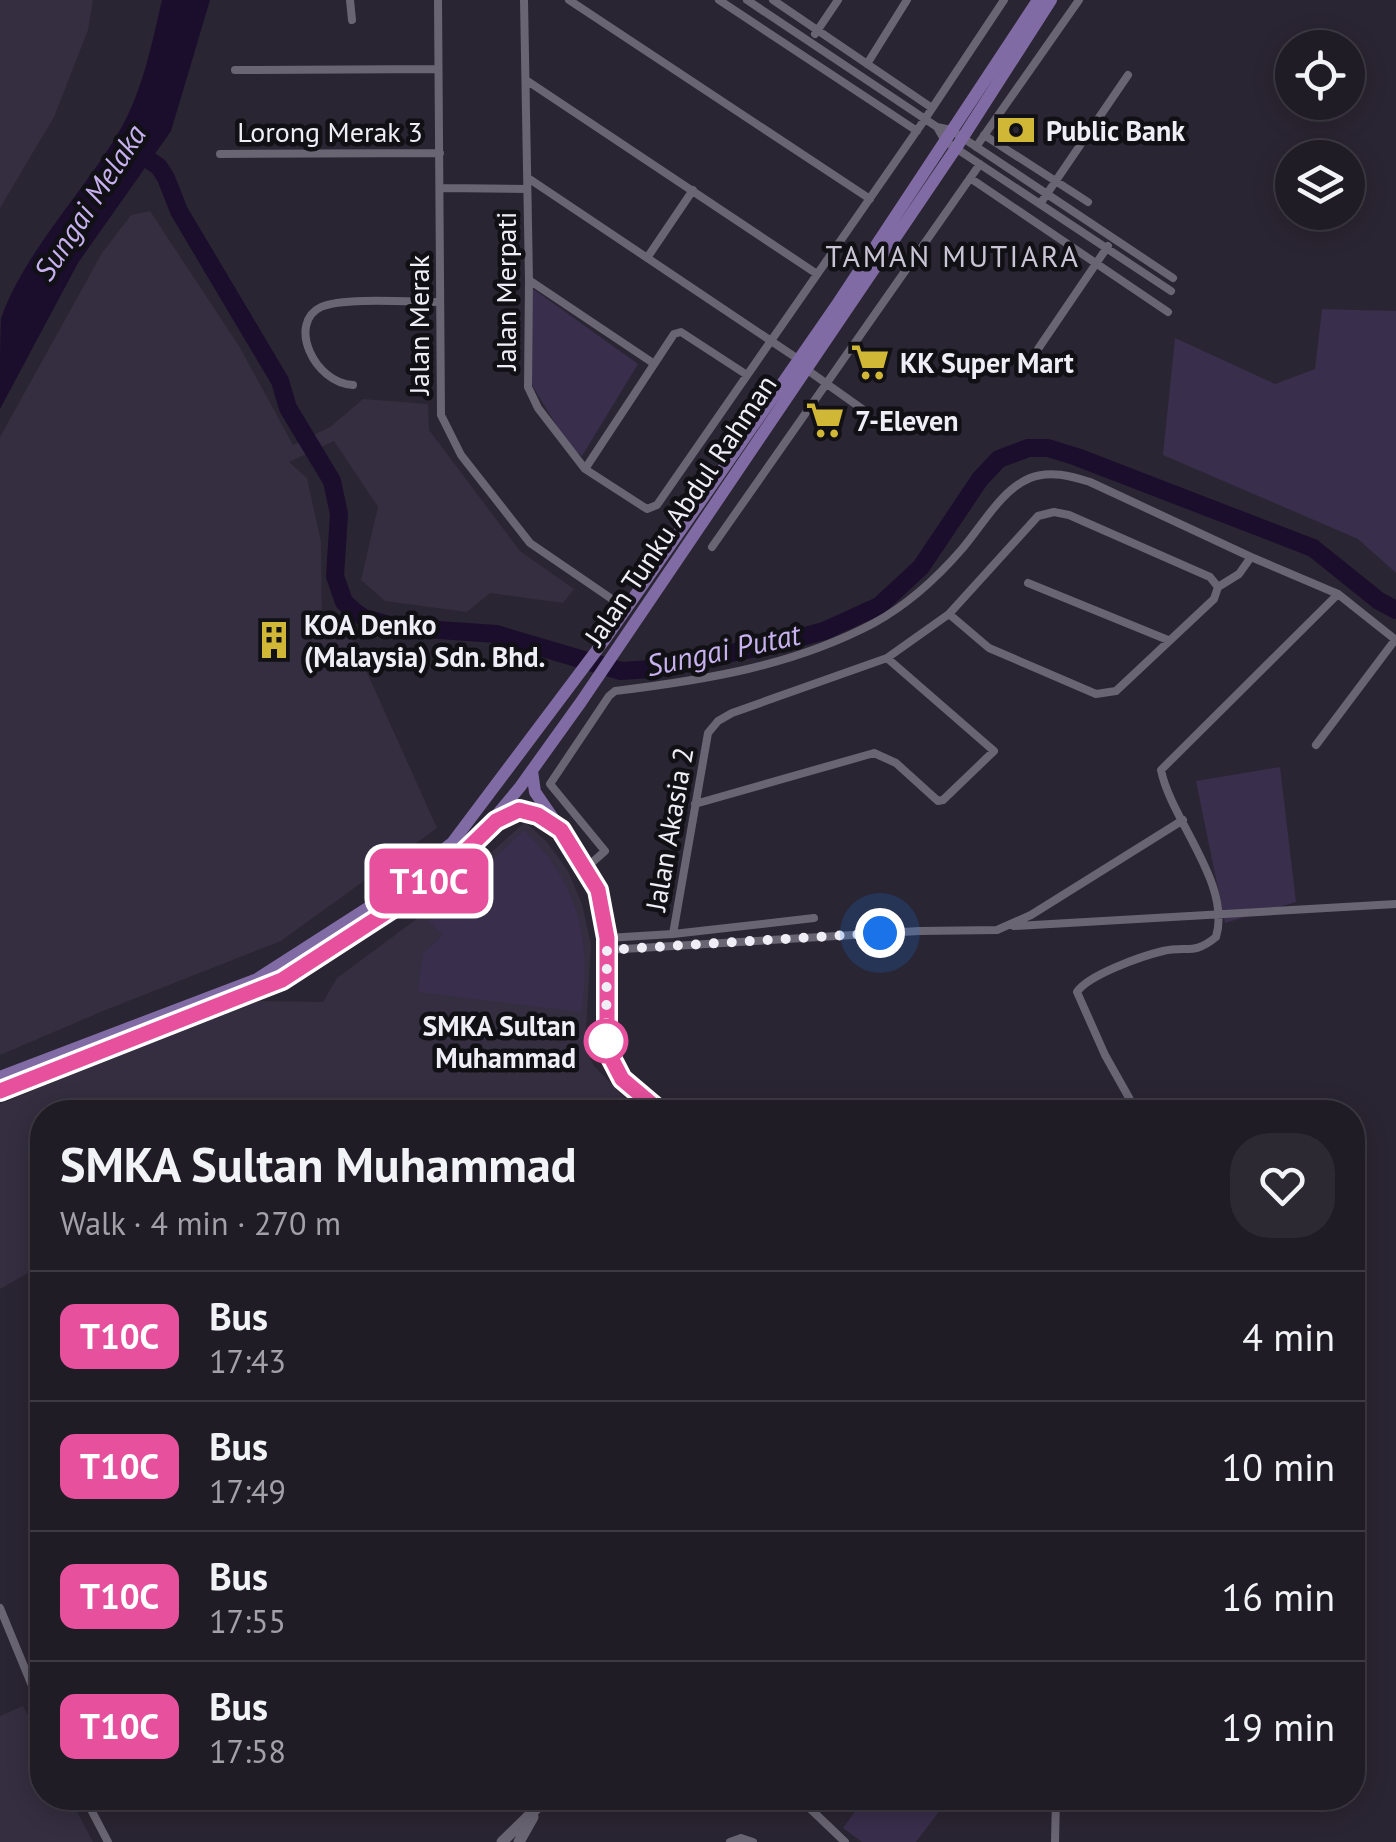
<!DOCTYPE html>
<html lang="en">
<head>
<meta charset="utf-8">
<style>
  :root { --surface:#201c26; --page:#2d2932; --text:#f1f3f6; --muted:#a2a1a7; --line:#3d3a43 }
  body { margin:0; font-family:"PT Sans",sans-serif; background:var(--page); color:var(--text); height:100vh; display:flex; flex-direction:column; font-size:38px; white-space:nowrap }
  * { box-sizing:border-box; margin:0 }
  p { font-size:32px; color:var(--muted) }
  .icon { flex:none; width:55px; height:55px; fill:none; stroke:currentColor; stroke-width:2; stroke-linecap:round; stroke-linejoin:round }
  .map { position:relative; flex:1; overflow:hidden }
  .sheet { position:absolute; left:30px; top:1100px; width:1335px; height:710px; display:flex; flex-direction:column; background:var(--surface); border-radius:40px; box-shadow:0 5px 25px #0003,0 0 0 2px var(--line) }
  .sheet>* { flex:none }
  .badge { padding:0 20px; border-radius:15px; font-size:35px; line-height:65px }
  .tools { position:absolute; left:1275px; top:30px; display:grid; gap:20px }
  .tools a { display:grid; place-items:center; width:90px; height:90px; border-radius:50%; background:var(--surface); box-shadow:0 5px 25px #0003,0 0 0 2px var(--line); font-size:50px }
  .you { position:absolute; width:50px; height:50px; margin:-25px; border:8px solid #fff; border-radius:50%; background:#1a73e8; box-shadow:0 0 0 15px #1a73e833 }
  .map>.badge { position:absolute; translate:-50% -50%; box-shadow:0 0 0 5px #fff }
  .round { display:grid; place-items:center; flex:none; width:105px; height:105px; border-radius:40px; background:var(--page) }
  .summary { display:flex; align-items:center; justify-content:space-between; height:170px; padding:0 30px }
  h1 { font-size:48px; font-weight:800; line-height:75px }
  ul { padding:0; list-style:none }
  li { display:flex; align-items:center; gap:30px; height:130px; padding:0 30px; border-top:2px solid var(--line) }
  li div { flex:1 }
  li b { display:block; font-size:38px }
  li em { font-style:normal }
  li .badge { min-width:110px; font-weight:700; text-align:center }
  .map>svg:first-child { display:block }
  .built { fill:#342e40 }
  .green { fill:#392e4c }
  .water { fill:#1b0e2d }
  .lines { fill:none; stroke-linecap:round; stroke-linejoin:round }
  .river { stroke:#1b0e2d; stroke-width:18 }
  .minor { stroke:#696573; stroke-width:8 }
  .secondary { stroke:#696573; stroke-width:11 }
  .primary { stroke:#806ba4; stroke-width:12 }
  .line-casing { stroke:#fff; stroke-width:22 }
  .line { stroke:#e6509d; stroke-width:15 }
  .walk { stroke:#efedf5; stroke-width:10; stroke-dasharray:0 18 }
  .stop-dot { fill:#fff; stroke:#e6509d; stroke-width:5 }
  .labels { text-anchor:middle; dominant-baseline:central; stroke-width:9; stroke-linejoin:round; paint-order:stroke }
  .poi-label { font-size:28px; font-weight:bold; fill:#efedf5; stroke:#111015; text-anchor:start }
  .street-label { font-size:28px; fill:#efedf5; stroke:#111015 }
  .stop-label { font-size:28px; font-weight:bold; fill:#efedf5; stroke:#111015; text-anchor:end }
  .water-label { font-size:30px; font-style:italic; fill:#c7b2ef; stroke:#111015 }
  .neighbourhood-label { font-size:30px; letter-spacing:2.5px; fill:#cac5d5; stroke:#111015 }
</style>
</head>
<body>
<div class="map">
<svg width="1396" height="1842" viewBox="0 0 1396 1842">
  <rect width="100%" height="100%" fill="#2a2532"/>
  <path class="built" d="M0,0H93L88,30L54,117L0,208Z
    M150,211L239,346L293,445L330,427L363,399L428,404L429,430L520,551L574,589L563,603L490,593L467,612L385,601L361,580L378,507L334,441L289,462L307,478L321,542L322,627L352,639L437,828L281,941L103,1011L0,1055V437L102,253L131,215Z
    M525,822L547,842L568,871L582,904L591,944L585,1048L594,1066L638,1112H42V1265L0,1289V1104L214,1016L260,1001L323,1002L337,978L422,915Z
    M23,1706L42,1743V1798H70L93,1842H0V1716Z"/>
  <path class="green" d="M532,288L638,364L582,456L569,446L530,382Z
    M1322,309L1396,311V573L1358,539L1163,455L1175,338L1275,384L1315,369Z
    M1280,767L1296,902L1225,923L1196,781Z
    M524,830C577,882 593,939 581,1012L418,992L423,954L443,935L429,922Z
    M865,1798H939L938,1813L916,1842H862L843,1828Z"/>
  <path class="water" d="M162,0H210L171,131L78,263L0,409C0,387 0,335 1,318C25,252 80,196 116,137C142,95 151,47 162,0Z"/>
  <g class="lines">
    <path class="river" d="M135,150L159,167L166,178L179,211L280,381L288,408L332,481L339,514L335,576L344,602L354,611L364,618L396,627L496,634L621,671L651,669L775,644L824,631L879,606L921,567L980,479L999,459L1028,448H1048L1077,457L1313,548L1379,601L1396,610"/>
    <path class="minor" d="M350,0L352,20
      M438,0L441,415L461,455L530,543L625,608
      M524,0L529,280L528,387L538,408L585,469L647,509L657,505L925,119L1004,0
      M569,0L870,199
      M719,0L917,131
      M747,0L937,127L951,130L1173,278
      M773,0L932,108
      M815,34L838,0
      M867,64L907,0
      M235,70L438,69
      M526,80L817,274
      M937,127L945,141L1171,291
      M984,135L1088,202
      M976,147L1079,0
      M220,154L440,153
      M528,178L798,359
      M970,178L1168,312
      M442,188L527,189
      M1040,204L1128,75
      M647,258L693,190
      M529,280L653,363
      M1037,361L1038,349L1108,246
      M806,369L865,411
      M353,385C314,383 287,323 321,307C343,297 412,302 438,302
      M585,469L674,334L681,332L747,375
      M712,547L980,164
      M1028,583L1168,640
      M1218,587L1239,574L1251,557
      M949,614L989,648L1096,694L1116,691L1214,599L1218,587
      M1316,745L1395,640
      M695,804L874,753L896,763L938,801L943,800L994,751L887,658
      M587,867L605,851L550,784L609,696L615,691C705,680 793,666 874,623C909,604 936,579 962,549C982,526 1001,490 1030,478C1050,470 1071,476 1090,482L1251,557L1338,594L1396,640
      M1014,926L1396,904
      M673,934L708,733L718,721L732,713L887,658L949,614L1038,516L1054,512L1069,515L1210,577L1218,587
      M607,938L673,934L814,918
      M607,950L919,931L997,930L1031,915L1183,820
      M1137,1112L1105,1055L1077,992C1088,975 1142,956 1163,951C1187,945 1193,956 1216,937C1232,884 1171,820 1161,770L1338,594
      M0,1608L42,1710
      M85,1798L108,1842
      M799,1798L845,1842
      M730,1842L741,1838L753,1842
      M1055,1842L1056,1798"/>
    <path class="secondary" d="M557,826C608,888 608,925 606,1001C606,1021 603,1044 611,1063C621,1084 645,1097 661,1112
      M502,1842L547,1798
      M519,1842L533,1817"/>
    <path class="primary" d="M532,771L535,792L557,824
      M497,821C523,804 538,814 561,830
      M0,1077L257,979L380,900L452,843L603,642L836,306L1038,0
      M0,1091L266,988L393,908L441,872L475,841L520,787L581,702L956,148L1051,0"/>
  </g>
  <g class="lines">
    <g class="line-casing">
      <path id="line" d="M0,1091L282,980L393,908L458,858L496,821L519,810L538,815L561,830L598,890L607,938V1050L622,1079L661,1112"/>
    </g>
    <use href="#line" class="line"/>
    <path class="walk" d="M606,1041L607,950L880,933"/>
  </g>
  <defs>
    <g id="bank-bare" transform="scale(3)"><path d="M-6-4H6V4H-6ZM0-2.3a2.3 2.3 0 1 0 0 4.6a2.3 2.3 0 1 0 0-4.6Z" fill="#d1b736" stroke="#111015" stroke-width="2.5" paint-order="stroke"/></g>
    <g id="supermarket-bare" transform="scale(3)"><path d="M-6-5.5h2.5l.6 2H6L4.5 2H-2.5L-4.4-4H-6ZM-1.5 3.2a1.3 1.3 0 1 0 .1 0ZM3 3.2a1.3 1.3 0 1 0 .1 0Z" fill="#d1b736" stroke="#111015" stroke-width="2.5" paint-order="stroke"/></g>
    <g id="building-bare" transform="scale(3)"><path d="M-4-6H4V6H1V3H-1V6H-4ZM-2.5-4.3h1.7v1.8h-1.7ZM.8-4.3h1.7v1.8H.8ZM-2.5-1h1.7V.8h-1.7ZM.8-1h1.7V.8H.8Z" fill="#d1b736" stroke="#111015" stroke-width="2.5" paint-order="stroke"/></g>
  </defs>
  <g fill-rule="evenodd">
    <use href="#bank-bare" x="1016" y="130"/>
    <use href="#supermarket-bare" x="870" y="362"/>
    <use href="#supermarket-bare" x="825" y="420"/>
    <use href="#building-bare" x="274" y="640"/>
  </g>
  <circle class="stop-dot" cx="606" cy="1041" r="20"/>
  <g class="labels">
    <g class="poi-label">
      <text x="1046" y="130">Public Bank</text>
      <text x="900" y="362">KK Super Mart</text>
      <text x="855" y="420">7-Eleven</text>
      <text x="304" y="624">KOA Denko<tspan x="304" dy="32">(Malaysia) Sdn. Bhd.</tspan></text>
    </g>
    <g class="street-label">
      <text x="330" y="131">Lorong Merak 3</text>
      <text transform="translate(505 291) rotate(-90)">Jalan Merpati</text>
      <text transform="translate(418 325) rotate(-90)">Jalan Merak</text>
      <text transform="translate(680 510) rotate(-56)">Jalan Tunku Abdul Rahman</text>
      <text transform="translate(669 829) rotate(-80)">Jalan Akasia 2</text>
    </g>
    <g class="stop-label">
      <text x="576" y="1025">SMKA Sultan<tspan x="576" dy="32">Muhammad</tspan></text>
    </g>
    <g class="water-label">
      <text transform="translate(89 202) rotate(-57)">Sungai Melaka</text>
      <text transform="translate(723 649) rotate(-12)">Sungai Putat</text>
    </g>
    <g class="neighbourhood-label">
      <text x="953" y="255">TAMAN MUTIARA</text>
    </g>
  </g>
</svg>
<div class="tools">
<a><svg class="icon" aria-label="locate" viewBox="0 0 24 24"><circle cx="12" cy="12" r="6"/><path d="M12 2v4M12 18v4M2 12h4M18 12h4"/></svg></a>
<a><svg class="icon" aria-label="layers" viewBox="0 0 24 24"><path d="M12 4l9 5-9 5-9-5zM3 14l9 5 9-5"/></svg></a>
</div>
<div class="you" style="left:880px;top:933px"></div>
<b class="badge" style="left:429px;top:881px;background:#e6509d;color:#fff">T10C</b>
<section class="sheet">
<div class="summary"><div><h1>SMKA Sultan Muhammad</h1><p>Walk · 4 min · 270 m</p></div><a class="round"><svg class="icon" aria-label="heart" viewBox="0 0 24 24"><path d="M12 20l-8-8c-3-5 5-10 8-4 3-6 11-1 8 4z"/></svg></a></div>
<ul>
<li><span class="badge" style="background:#e6509d;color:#fff">T10C</span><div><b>Bus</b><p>17:43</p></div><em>4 min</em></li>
<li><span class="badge" style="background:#e6509d;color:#fff">T10C</span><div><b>Bus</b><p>17:49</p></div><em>10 min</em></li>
<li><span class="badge" style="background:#e6509d;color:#fff">T10C</span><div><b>Bus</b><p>17:55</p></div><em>16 min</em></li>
<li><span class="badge" style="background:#e6509d;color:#fff">T10C</span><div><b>Bus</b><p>17:58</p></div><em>19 min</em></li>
</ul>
</section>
</div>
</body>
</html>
